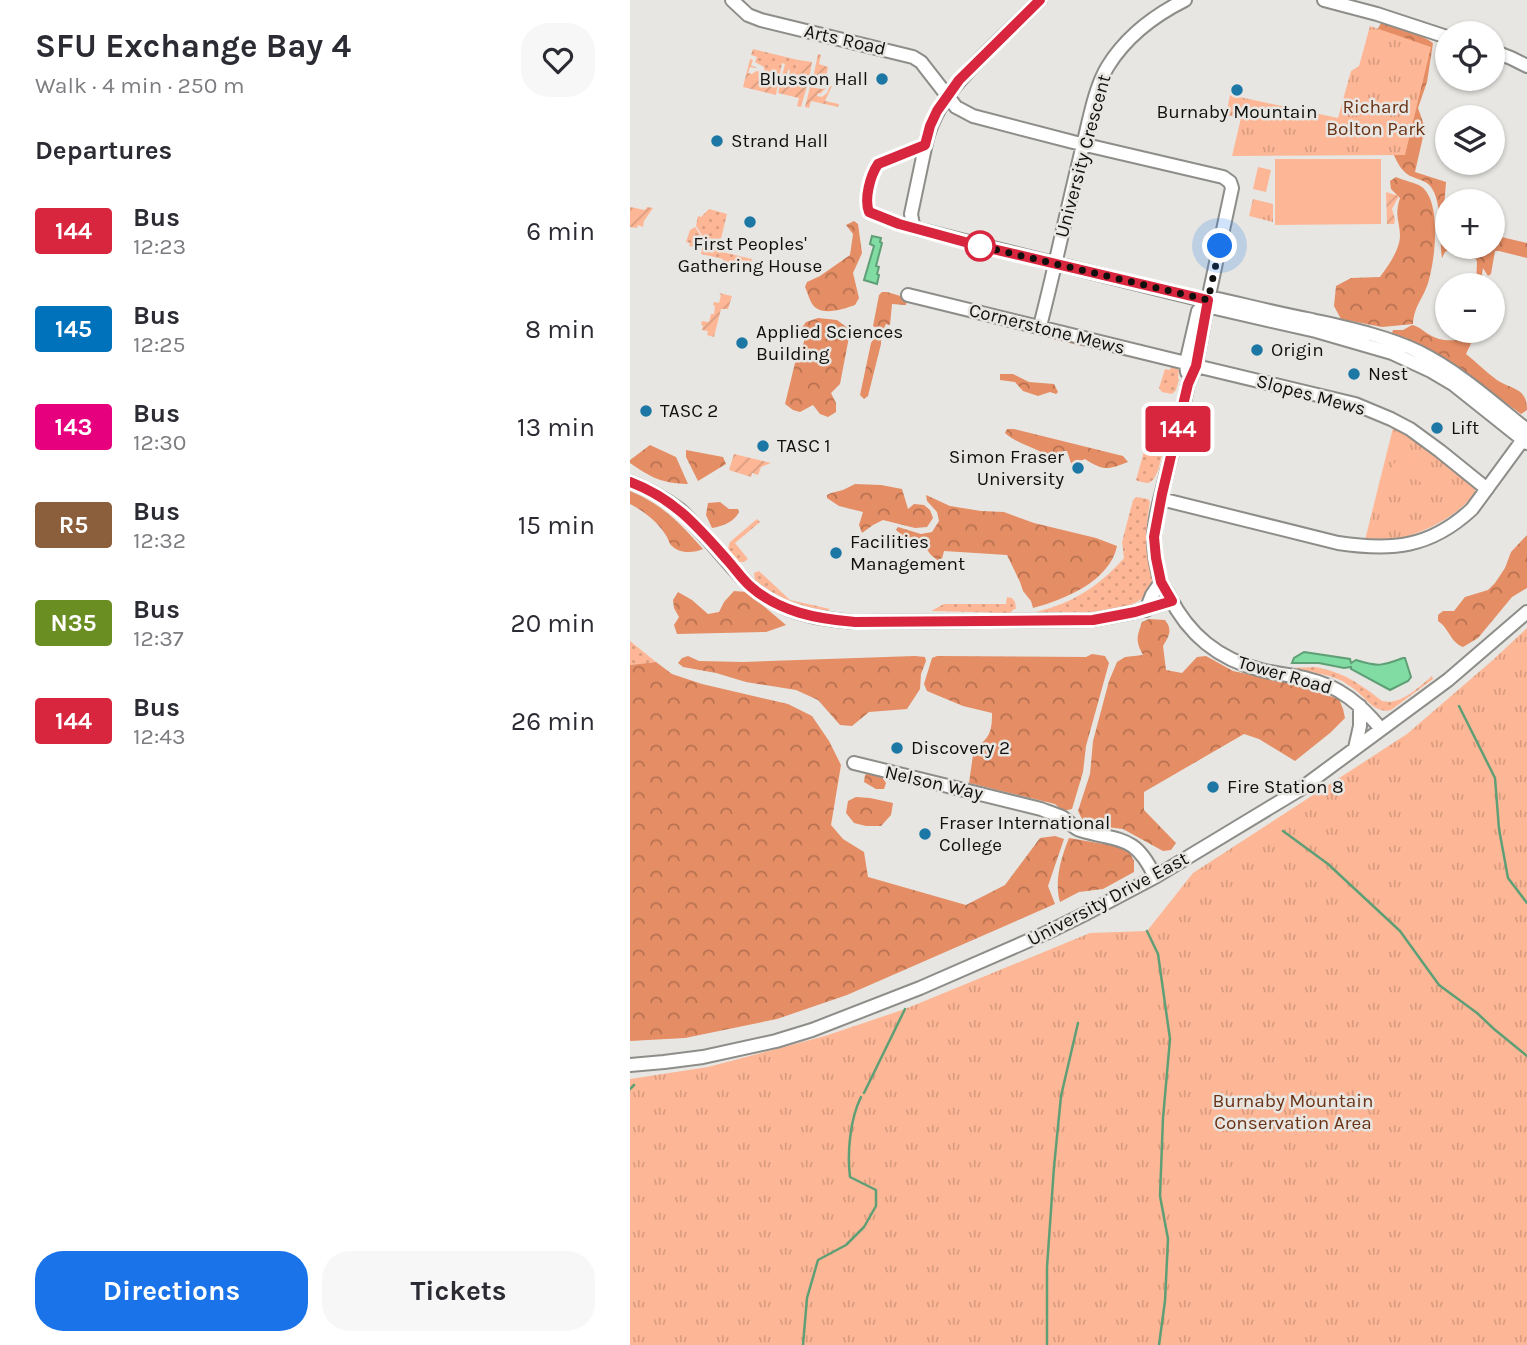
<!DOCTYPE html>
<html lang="en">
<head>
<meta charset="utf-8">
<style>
  :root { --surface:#fff; --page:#f7f7f7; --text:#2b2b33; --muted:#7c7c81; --accent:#1a73e8 }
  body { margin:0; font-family:Karla,sans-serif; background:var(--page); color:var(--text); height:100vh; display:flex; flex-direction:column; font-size:26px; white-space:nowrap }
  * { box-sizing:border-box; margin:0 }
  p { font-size:23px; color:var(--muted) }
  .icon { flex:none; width:38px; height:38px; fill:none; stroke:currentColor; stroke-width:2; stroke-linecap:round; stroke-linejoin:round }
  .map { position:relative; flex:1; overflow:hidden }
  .drawer { display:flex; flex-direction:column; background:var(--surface); width:630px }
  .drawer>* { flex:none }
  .badge { padding:0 14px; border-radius:5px; font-size:24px; line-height:46px }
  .buttons { position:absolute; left:805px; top:21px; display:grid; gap:14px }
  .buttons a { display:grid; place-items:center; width:70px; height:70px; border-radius:50%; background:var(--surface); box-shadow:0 2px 5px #0004; font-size:35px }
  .you { position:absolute; width:35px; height:35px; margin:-18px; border:5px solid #fff; border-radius:50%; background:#1a73e8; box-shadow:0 0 0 10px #1a73e833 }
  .map>.badge { position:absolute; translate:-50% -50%; box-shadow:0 0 0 4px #fff }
  h2 { padding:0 35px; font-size:26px; line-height:63px }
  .round { display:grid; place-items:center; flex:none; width:74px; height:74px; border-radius:28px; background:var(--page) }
  .summary { display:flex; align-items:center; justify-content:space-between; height:119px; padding:0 35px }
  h1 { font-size:33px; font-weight:700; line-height:52px }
  .primary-button { display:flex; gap:14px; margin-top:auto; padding:14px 35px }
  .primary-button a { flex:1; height:80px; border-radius:28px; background:var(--accent); color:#fff; font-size:28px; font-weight:700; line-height:80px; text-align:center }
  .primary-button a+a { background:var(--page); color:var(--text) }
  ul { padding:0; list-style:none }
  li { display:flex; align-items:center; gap:21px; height:98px; padding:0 35px }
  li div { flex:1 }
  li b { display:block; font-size:26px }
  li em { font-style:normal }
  li .badge { min-width:77px; font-weight:700; text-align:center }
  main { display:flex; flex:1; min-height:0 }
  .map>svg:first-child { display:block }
  .grass { fill:url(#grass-dots) }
  .forest { fill:url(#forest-crowns) }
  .park { fill:url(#park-tufts) }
  .garden { fill:url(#garden-furrows) }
  .pitch { fill:#feb796 }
  .water { fill:#80dca2; stroke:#5e9f76; stroke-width:2 }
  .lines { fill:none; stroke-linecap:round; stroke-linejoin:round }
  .stream { stroke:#5e9f76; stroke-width:2.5 }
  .minor-casing { stroke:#8d8d89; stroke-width:16 }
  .minor { stroke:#fff; stroke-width:12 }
  .line-casing { stroke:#fff; stroke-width:16 }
  .line { stroke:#d7263d; stroke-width:10 }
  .walk { stroke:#10100e; stroke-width:7; stroke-dasharray:0 12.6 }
  .poi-dot { fill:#1d77a5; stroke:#e7e6e2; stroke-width:2.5 }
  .stop-dot { fill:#fff; stroke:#d7263d; stroke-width:3.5 }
  .labels { text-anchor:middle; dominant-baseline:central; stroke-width:5; stroke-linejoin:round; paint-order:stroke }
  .street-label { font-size:19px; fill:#10100e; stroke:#e7e6e2 }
  .poi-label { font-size:19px; fill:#10100e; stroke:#e7e6e2; text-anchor:start }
  .park-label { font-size:19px; fill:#6b3316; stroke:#e7e6e2 }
</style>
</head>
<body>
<main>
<section class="drawer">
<div class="summary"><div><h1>SFU Exchange Bay 4</h1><p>Walk · 4 min · 250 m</p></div><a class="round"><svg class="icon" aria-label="heart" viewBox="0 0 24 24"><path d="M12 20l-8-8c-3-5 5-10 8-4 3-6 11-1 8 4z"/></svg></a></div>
<h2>Departures</h2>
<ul>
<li><span class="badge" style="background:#d7263d;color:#fff">144</span><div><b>Bus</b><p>12:23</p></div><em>6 min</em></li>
<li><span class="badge" style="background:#0072bc;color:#fff">145</span><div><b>Bus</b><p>12:25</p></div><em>8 min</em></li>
<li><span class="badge" style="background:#e6007e;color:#fff">143</span><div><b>Bus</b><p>12:30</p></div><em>13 min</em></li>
<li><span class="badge" style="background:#8b5e3c;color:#fff">R5</span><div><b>Bus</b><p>12:32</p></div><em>15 min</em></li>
<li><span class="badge" style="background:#6b8e23;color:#fff">N35</span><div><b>Bus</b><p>12:37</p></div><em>20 min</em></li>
<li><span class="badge" style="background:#d7263d;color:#fff">144</span><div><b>Bus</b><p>12:43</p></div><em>26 min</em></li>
</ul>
<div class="primary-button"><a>Directions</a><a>Tickets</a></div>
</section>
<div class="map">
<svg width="897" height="1345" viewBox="0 0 897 1345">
  <defs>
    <pattern id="grass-dots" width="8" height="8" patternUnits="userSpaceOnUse" patternTransform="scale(1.75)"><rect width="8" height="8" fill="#feb796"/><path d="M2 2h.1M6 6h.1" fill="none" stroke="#d99c80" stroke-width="1.8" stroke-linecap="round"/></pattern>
    <pattern id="forest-crowns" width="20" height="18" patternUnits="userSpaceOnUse" patternTransform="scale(1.75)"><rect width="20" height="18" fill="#e58d64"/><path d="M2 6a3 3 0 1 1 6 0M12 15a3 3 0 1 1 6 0" fill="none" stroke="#b87251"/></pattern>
    <pattern id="park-tufts" width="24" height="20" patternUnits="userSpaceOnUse" patternTransform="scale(1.75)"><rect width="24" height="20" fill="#feb796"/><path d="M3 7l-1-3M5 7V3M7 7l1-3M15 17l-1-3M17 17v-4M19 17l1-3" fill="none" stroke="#d99c80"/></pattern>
    <pattern id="garden-furrows" width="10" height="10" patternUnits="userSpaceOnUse" patternTransform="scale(1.75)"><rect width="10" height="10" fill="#feb796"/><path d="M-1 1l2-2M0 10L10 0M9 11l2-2" fill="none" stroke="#d99c80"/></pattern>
  </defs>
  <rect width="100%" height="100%" fill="#e7e6e2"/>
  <path class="grass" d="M123,49L168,60L167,70L158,78L160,70H158L155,79L151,80L155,64L152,63L149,79L140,77L134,70V67L125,62L127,57L121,55Z
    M79,209L97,214L88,251L122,259L120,266L129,268L128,275L92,267L93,259L71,254L74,238L66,226L68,216L71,217Z
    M65,227L72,237L69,248L59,246L60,243L56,242L60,230Z
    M373,322L547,365L549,369L548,378L549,379L546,390L542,394L532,392L529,388L535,369L540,370L541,367L426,340Z
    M525,404L540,407C544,417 536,419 534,426L519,423L521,411L524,410Z
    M521,438L531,441L534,443C532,453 529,481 518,483C516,483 507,481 506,480L517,441Z
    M506,497L518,499L520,502C517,518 516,535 517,551C518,560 522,569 522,578C523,619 437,613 411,613L406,612C412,610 418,609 423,607C451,598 475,580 494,558L492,542L503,500Z
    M127,519L130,522L105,543L118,559L114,562H107C100,557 96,551 100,542Z
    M129,571L160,600L200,609L196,612C170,605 145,598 125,580L124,573Z
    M377,597L382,598L385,602L386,609H384L380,613L301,611L314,604H376Z
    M0,641L26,662L0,665Z
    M685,667C713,672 729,683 752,701C770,706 789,687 802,676L803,679L761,710C745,714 736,698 724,689C719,686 715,682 710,680C695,673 677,672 661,668Z"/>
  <path class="forest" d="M751,23C767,24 790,34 803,43L797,82L788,108L795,128L785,172L816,182L813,221L817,223V247H824L815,252L812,258C809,238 813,204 801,187C795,179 784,179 777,174C769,168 766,159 762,151L746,32Z
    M766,177C774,181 785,182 792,187C812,203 805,261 798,283C793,299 784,306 783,324L752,327L711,319L704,306L706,286L721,278L750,277C758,266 769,251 770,237C770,221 764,216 770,198L761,189L760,181Z
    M224,221L228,224L232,253L223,273L229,298L225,305C214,309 196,315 186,308C180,304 178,293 175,287L177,282L190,276L220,255L223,234L216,225Z
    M863,235L897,243V258L869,251H865L861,274L858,276L853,268L852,274L854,284L846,285L847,262L846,259L839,258L827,247H863Z
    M252,292H257L277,298L276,305L262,304L260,325L256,324L254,328L250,330L243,326L249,295Z
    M188,318L207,320L219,329V337L210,384L201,393L206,403V412L198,417L190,414L183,405L170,412L163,410L155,404L165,363L171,357L177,359L171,352L175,338L171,329L176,322Z
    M782,325C790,327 792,330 798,334C808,340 816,341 827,340L833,331H847L836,354C846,362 856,372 867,380C882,390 897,387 897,410L891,414L811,356L776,338L762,333L763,330H773Z
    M247,337L251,338V344L238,396L234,399L230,395L241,343L244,338Z
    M370,374H383L399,382L424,384L428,392L426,394L420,392L408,396L393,391L385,382L370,380Z
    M377,429H384L493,456L498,462C478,470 473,471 455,459L443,464L441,463L437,451H433L429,456L421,459C408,447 388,445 375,433Z
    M20,445L46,457L58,484C31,483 22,478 0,463V460Z
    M56,450L93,457L96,464L68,481L56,457Z
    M225,484L251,485L272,489L278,509L284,504L294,505L300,510L303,518L297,527L285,528L253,520L243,525L232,533L229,525L233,512L209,506L197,498V495L201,493L213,490Z
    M0,491C33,505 50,523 73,549C64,553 50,554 42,546C40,545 38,539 37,537C29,523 14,511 0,504Z
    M296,495L320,506L351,511L374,512L404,523L466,538L487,546C480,581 434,600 403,608L401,601L393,591L390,582L377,555L314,551L311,563L301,555L289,539L273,536L266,530L268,527L291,534L302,532L309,521L307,512L297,501Z
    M90,502L99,509H108L109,512C104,522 93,526 82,528L76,515L78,503Z
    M897,535V588L882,597L848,638L833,647C820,642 819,628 808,621V615L813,611H824L835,597L858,590L865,583L875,568L881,552Z
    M104,591L117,592L156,625L136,632L47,634L44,625L49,617L44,608L43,600L48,592L62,600L78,614L89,612L94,602Z
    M519,619L535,620C543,630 539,636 533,646L536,670L552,673L567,657L576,656L603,671L658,683L709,699L713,709L715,718L700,733L665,761L629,739L614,734L514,792V810L546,843L541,850L533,851L493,829L469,826L453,821L448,811L460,774L463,741L479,681L487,662L495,657L513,655C505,640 507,637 512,622Z
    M462,654L475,656L479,663L456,746L453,772L442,809L433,811L425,804L339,783L344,748C360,739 362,731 362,713L333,706L297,691L294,684L302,658L307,656L456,657Z
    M58,656L69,661L113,662L285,656L295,657L296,661L291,674L290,689L277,709L239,712L222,726L210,725L188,700L166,690L116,682L86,673L53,667L48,663L52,658Z
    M26,662L42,674L72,684L158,704L182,716L199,741L211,765L201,825L213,839L234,852L238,877L336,905L375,885L410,838L425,836L434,839L418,886L425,904L217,995L147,1019L55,1038L0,1041V665Z
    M240,772C248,772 252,776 256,783L254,789H246L234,782L235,775Z
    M226,797L240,798L263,803L261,815L251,826H236L224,823L216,813L218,801Z
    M439,838L497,848L504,861V872L473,889L449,892L430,902C424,881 431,858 439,838Z"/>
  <path class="park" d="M740,26L801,47L775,155L602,156L611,118L596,115L600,95L708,118L721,71L729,66Z
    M623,199L643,204V222L619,216Z
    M763,428L781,437L844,484L846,493C838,501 830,510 820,516C800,530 758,547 735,540Z
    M897,628V1345H0V1079L78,1067L195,1036L275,1009L460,933L517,931L563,873L777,734L864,659Z"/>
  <path class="garden" d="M188,54L191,55L189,64L198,67L195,81L202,84L199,83L193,86L183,78Z
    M120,59L123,60L121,65L127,68L120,67L118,73L122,74L126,71L132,72L131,76L135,77L138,82L148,84L146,95L113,87Z
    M168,60L182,62L179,79L167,75L158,79L167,70Z
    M165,79H171V84L177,86L171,107L167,106L169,98L148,93L150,84H154Z
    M200,86H202L195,101L209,104L208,107L181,101L179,108L175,107L180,87L192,89L196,88L190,94L188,93L187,96L192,97L197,93Z
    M756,192L769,196L762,209L765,219L764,224H757Z
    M0,207L15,210L17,207L23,208L14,221L13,227L8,225L7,228L0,227Z
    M89,293L102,296L98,309H91L84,337L77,335L78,331L72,330L73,326L71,324L72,321L79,322L81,314H84L85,306L83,305L84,302L89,303L91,295Z
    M104,454L141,463L131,467L128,475L122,473L121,477L99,470Z"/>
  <path class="pitch" d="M645,159H751V224L645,225Z
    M628,167L641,170L636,192L623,189Z
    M770,453L800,467L793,483L762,468Z"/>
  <path class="water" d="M242,236L251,238L250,242L252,243L246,266L249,267L247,274L249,275L247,284L234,280L244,246L240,244Z
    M674,652L720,659L721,663L726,660C748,667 752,666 773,658H775L781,677L778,681L760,690L721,669V667L714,668L689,663H662L664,658Z"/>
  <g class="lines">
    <path class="stream" d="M829,706L865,778L869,829L878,878L897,903
      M653,831L698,864L770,931L809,985L847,1013L864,1029L897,1056
      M517,931L528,954L540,1039L533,1118L530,1196L538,1239L535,1301L529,1345
      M0,1089L4,1085
      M234,1093L275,1009
      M173,1345L177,1298L188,1260L216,1245L234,1227L246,1206V1190L220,1177C217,1153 220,1119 231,1097
      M417,1345V1267L424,1167L431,1096L448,1023"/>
    <g class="minor-casing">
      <path id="minor" d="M102,0L118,15L131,20L283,57L291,62L326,107L343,116L443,142L593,177L600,182L602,188L578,300L566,366L558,384C552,413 545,443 537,472C532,494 524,517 524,540C524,553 527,570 531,582C533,587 537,591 539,596C559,635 588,659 631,670C646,674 663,675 678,679C710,686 731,705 751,729
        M410,0C392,18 373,36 355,54C330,79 307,103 297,138L281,214L283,225L287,229L560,297L578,300L588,299C619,306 650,314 682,320C717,328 756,336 789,352C829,372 862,402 897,430
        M694,0L747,14L817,37
        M863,51L881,58L897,66
        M278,295L556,363
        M578,300L585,308L686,331L762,353L801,371L823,384L897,443
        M410,326C426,264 439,200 455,137C460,116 466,85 478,66C496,37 525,15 555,0
        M566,366L725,404L761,419L780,429L810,451L857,489
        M557,372L556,363L568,311L577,301
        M0,482C18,489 34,498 50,510C75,533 95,561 119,585C148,612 187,619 224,622L463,620L505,612L542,601
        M531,499L708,543C762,551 800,548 842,509L897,434
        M516,610L522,595L531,582
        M725,748L730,726V706
        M224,763L411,809C418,812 426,814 432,817C439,821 443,828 450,830C490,842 505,834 525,877
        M0,1065L34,1062L73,1057L146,1041L182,1030L290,988L416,933L457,913L525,877L669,790L818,680L897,612"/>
    </g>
    <use href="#minor" class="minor"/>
  </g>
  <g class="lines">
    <g class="line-casing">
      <path id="line" d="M0,482C45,499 68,527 99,562C106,570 112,579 120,586C149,612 187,619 225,622L463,620L505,612L542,601L531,582L526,558L524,537L526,526L532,494L558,384L566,366L578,300L346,245L269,224L239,212C234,199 240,176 248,164L295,145L300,126L307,111L329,80L410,0"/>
    </g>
    <use href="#line" class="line"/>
    <path class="walk" d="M350,246L346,245L578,300L590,246"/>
  </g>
  <g class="poi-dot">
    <circle cx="252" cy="79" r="7"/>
    <circle cx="607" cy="90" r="7"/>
    <circle cx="87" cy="141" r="7"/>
    <circle cx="120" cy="222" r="7"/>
    <circle cx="112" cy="343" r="7"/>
    <circle cx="627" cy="350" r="7"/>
    <circle cx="724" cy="374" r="7"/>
    <circle cx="16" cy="411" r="7"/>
    <circle cx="807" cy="428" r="7"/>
    <circle cx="133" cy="446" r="7"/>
    <circle cx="448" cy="468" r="7"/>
    <circle cx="206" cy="553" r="7"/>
    <circle cx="267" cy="748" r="7"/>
    <circle cx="583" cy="787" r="7"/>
    <circle cx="295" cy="834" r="7"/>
  </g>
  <circle class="stop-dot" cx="350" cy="246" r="14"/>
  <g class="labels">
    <g class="street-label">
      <text transform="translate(215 40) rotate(13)">Arts Road</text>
      <text transform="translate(453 156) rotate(-75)">University Crescent</text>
      <text transform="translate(417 329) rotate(14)">Cornerstone Mews</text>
      <text transform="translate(681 395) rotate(15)">Slopes Mews</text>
      <text transform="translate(655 675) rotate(16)">Tower Road</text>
      <text transform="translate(304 783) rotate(13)">Nelson Way</text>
      <text transform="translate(478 899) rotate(-28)">University Drive East</text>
    </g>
    <g class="poi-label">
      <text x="238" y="79" text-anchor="end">Blusson Hall</text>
      <text x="607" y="112" text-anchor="middle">Burnaby Mountain</text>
      <text x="101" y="141">Strand Hall</text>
      <text x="120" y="244" text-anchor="middle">First Peoples'<tspan x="120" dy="22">Gathering House</tspan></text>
      <text x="126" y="332">Applied Sciences<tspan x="126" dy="22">Building</tspan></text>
      <text x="641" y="350">Origin</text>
      <text x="738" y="374">Nest</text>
      <text x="30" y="411">TASC 2</text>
      <text x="821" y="428">Lift</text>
      <text x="147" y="446">TASC 1</text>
      <text x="434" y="457" text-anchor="end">Simon Fraser<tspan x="434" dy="22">University</tspan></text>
      <text x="220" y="542">Facilities<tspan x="220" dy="22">Management</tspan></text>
      <text x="281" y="748">Discovery 2</text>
      <text x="597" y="787">Fire Station 8</text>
      <text x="309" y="823">Fraser International<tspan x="309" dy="22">College</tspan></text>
    </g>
    <g class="park-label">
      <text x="746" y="107">Richard<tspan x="746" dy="22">Bolton Park</tspan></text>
      <text x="663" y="1101">Burnaby Mountain<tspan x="663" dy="22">Conservation Area</tspan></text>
    </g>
  </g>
</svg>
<div class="buttons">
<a><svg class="icon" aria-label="locate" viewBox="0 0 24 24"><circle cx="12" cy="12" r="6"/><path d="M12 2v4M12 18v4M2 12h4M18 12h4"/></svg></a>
<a><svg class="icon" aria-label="layers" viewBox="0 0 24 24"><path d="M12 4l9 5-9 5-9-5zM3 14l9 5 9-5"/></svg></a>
<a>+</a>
<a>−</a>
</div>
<div class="you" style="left:590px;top:246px"></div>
<b class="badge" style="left:548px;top:429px;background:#d7263d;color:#fff">144</b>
</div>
</main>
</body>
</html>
